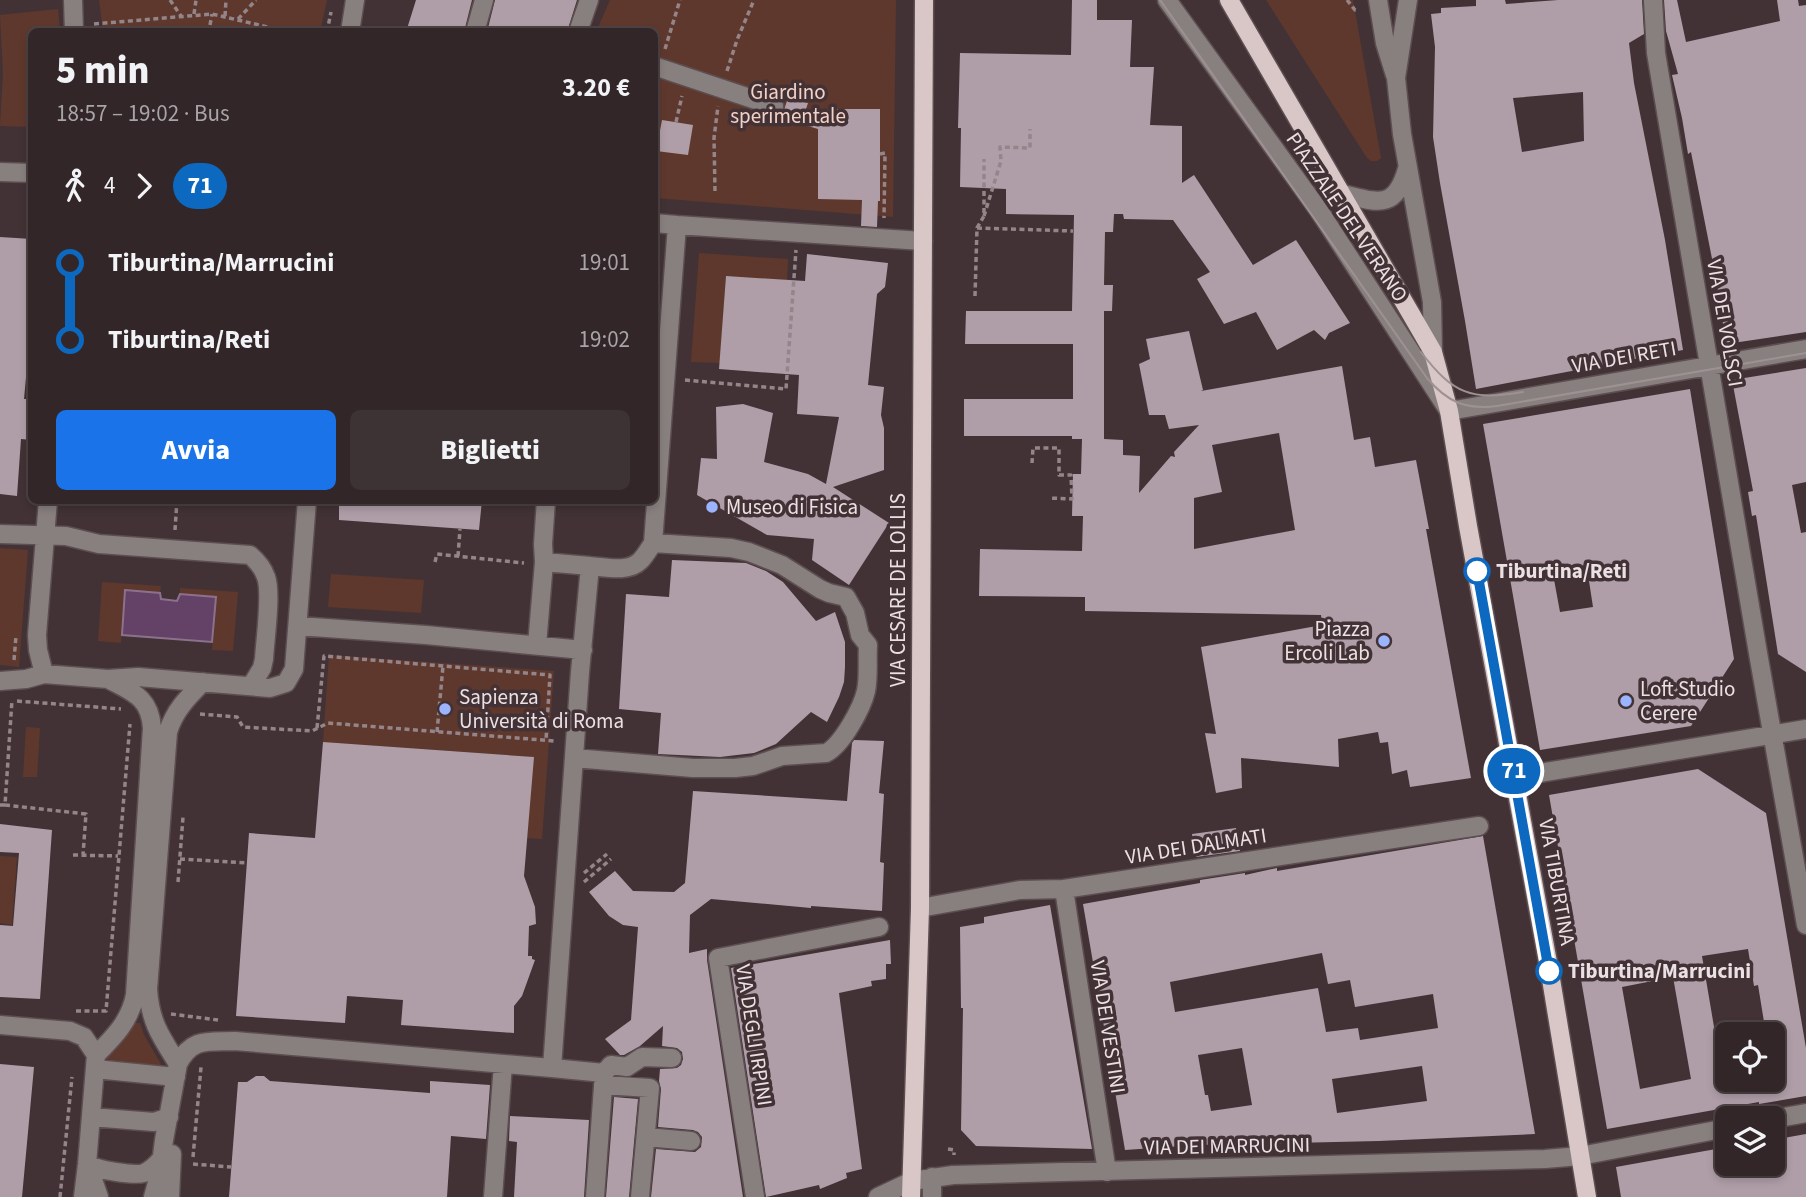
<!DOCTYPE html>
<html lang="it">
<head>
<meta charset="utf-8">
<style>
  :root { --surface:#322628; --page:#3d3234; --text:#f1f3f6; --muted:#a8a5a8; --line:#4d4345; --accent:#1a73e8 }
  body { margin:0; font-family:"Source Sans 3",sans-serif; background:var(--page); color:var(--text); height:100vh; display:flex; flex-direction:column; font-size:26px; white-space:nowrap }
  * { box-sizing:border-box; margin:0 }
  p { font-size:23px; color:var(--muted) }
  .icon { flex:none; width:38px; height:38px; fill:none; stroke:currentColor; stroke-width:2; stroke-linecap:round; stroke-linejoin:round }
  .map { position:relative; flex:1; overflow:hidden }
  .side { position:absolute; left:28px; top:28px; width:630px; height:476px; display:flex; flex-direction:column; background:var(--surface); border-radius:10px; box-shadow:0 4px 10px #0003,0 0 0 2px var(--line) }
  .side>* { flex:none }
  .badge { padding:0 14px; border-radius:23px; font-size:24px; line-height:46px }
  .fabs { position:absolute; left:1715px; top:1022px; display:grid; gap:14px }
  .fabs a { display:grid; place-items:center; width:70px; height:70px; border-radius:10px; background:var(--surface); box-shadow:0 4px 10px #0003,0 0 0 2px var(--line); font-size:35px }
  .map>.badge { position:absolute; translate:-50% -50%; box-shadow:0 0 0 4px #fff }
  .legs { display:flex; align-items:center; gap:10px; height:77px; padding:0 28px; font-size:23px }
  .legs p { margin-inline-start:auto }
  .summary { display:flex; align-items:center; justify-content:space-between; height:119px; padding:0 28px }
  h1 { font-size:38px; font-weight:800; line-height:52px }
  .button { display:flex; gap:14px; margin-top:auto; padding:14px 28px }
  .button a { flex:1; height:80px; border-radius:10px; background:var(--accent); color:#fff; font-size:28px; font-weight:800; line-height:80px; text-align:center }
  .button a+a { background:var(--page); color:var(--text) }
  ul { padding:0 28px; list-style:none }
  li { display:flex; align-items:center; gap:24px; height:77px; font-size:26px }
  li i { display:grid; place-items:center; width:10px; height:100%; margin:0 9px; background:currentColor }
  li i::after { content:''; width:18px; height:18px; margin:-9px; border:5px solid; border-radius:50%; background:var(--surface) }
  li p { margin-inline-start:auto }
  li:first-child i { background:linear-gradient(#0000 50%,currentColor 0) }
  li:last-child i { background:linear-gradient(currentColor 50%,#0000 0) }
  .map>svg:first-child { display:block }
  .green { fill:#5f382d }
  .water { fill:#644166; stroke:#8c718c; stroke-width:2 }
  .building { fill:#af9ea8; fill-rule:evenodd }
  .lines { fill:none; stroke-linecap:round; stroke-linejoin:round }
  .minor-casing { stroke:#5d4e52; stroke-width:21 }
  .major-casing { stroke:#5d4e52; stroke-width:21 }
  .path { stroke:#938589; stroke-width:3.5; stroke-dasharray:5 3.5; stroke-linecap:butt }
  .minor { stroke:#88807f; stroke-width:18 }
  .major { stroke:#d9c7c7; stroke-width:18 }
  .tram { stroke:#9e9194; stroke-width:2 }
  .line-1-casing { stroke:#fff; stroke-width:16 }
  .line-1 { stroke:#0c69bf; stroke-width:10 }
  .poi-dot { fill:#9bb4fd; stroke:#423236; stroke-width:2.5 }
  .stop-1-dot { fill:#fff; stroke:#0c69bf; stroke-width:3.5 }
  .labels { text-anchor:middle; dominant-baseline:central; stroke-width:7; stroke-linejoin:round; paint-order:stroke }
  .park-label { font-size:21px; fill:#f4d1c7; stroke:#423236 }
  .street-label { font-size:21px; fill:#ebe0e3; stroke:#423236 }
  .poi-label { font-size:21px; fill:#ebe0e3; stroke:#423236; text-anchor:start }
  .stop-label { font-size:21px; font-weight:bold; fill:#ebe0e3; stroke:#423236; text-anchor:start }
</style>
</head>
<body>
<div class="map">
<svg width="1806" height="1197" viewBox="0 0 1806 1197">
  <rect width="100%" height="100%" fill="#423236"/>
  <path class="green" d="M99,0H327L320,32L103,31Z
    M610,0H896L893,217L655,198L654,32H596Z
    M1266,0H1353L1381,158L1377,161H1371L1367,158Z
    M58,9L60,31L32,32L31,127L0,126L3,74L0,15Z
    M699,253L788,259L787,280L726,276L720,363L691,362Z
    M0,548L28,550L19,667L0,665Z
    M331,574L424,580L421,613L328,607Z
    M102,582L161,586L160,593L125,590L121,643L98,641Z
    M180,588L238,592L233,651L212,650L216,597L180,594Z
    M329,655L554,671L542,839L527,838L533,757L323,742Z
    M26,727L40,728L37,777H23Z
    M0,856L17,857L12,925L0,923Z
    M135,1023H140L144,1035L161,1064L159,1067L105,1062C110,1048 128,1038 135,1023Z"/>
  <path class="water" d="M125,590L160,593L161,599L177,601L180,594L216,597L212,642L122,635Z"/>
  <path class="building" d="M416,0H472L464,32H406Z
    M495,0H577L567,32H487Z
    M1072,0H1097V20H1132L1130,67H1154L1150,125L1182,126V183L1194,175L1253,265L1296,240L1350,323L1329,333L1325,340L1314,330L1277,350L1256,312L1224,324L1197,279L1210,272L1173,220L1124,219L1123,214H1114L1113,232H1105L1104,285H1113L1112,311H1104V439L1123,440V455L1140,456L1139,493L1171,456L1175,457L1174,452L1199,425L1169,429L1165,415H1149L1139,364L1150,359L1146,339L1189,331L1203,390L1201,391L1342,366L1354,440L1370,437L1375,467L1416,460L1429,529H1426L1471,778L1410,787L1407,770L1392,774L1388,742L1380,743L1378,732L1338,739L1339,767L1241,758L1242,788L1216,793L1205,733L1216,734L1201,647L1322,625L1321,615L1085,611V597L979,596L980,549L1082,551L1083,516H1072L1073,474H1081L1082,439H1072V436H964V399H1073V344H965L966,311H1072L1074,215L1006,214V189L960,187L961,128H958L960,53L1071,55ZM1279,433L1295,530L1194,549V498L1222,492L1212,445Z
    M1476,0H1505L1506,4L1558,0H1642L1644,34L1629,43L1634,83L1665,240L1683,350L1476,389L1465,321L1440,183L1433,137L1435,47L1431,14L1441,13V8L1476,6ZM1583,92L1584,141L1522,152L1513,98Z
    M1664,0H1677L1686,42L1780,21L1777,0H1798L1799,6L1806,5V332L1726,344L1716,279L1691,152L1688,154L1682,118L1672,75L1678,74L1666,31Z
    M788,98L808,103L806,109H880V201H878L877,227L861,226L862,200L818,199V129L777,117L784,110Z
    M662,120L693,125L688,155L656,151Z
    M0,237L32,239V312L24,399H32V440L21,439L17,496L0,494Z
    M807,254L888,263L885,287L877,294L868,385L884,387L881,415L884,428V470L833,487L889,523L849,585L812,560L814,539L767,535L697,495L701,458L717,459L716,407L743,404L773,413L764,462L808,474L826,484L839,417L797,414L799,375L719,369L726,276L805,281Z
    M1806,368V482L1792,485L1801,533L1806,532V672L1778,654L1756,515L1752,516L1748,492L1753,491L1732,380Z
    M1690,389L1734,659L1691,726L1540,750L1483,424ZM1587,568L1593,607L1560,612L1553,574Z
    M339,500H482L479,530L339,520Z
    M672,560L746,563L766,571L783,582L816,621L835,612L845,642V667L844,682L839,697L827,722L811,712L776,744L754,753L720,757L658,754L661,713L619,709L626,594L669,597Z
    M854,740L884,741L879,793L884,794L880,862L884,863L882,911L811,906V908L711,899L690,915L689,953L707,949V960L743,1197H651L656,1149L695,1152L701,1147L702,1137L698,1132L693,1130L658,1127L661,1089L659,1081L660,1069L677,1068L681,1065L683,1059L682,1052L677,1048L662,1046L663,1026L640,1046L624,1055H620L605,1039L631,1020L638,927L623,925L609,916L589,892L615,871L633,891L674,892L685,883L693,791L847,801L852,743Z
    M323,742L534,757L524,876L535,907L536,924L529,926L528,956H532V959L535,960L522,996L514,1006V1033L401,1025L403,1000L347,996L345,1023L236,1016L249,833L315,838Z
    M1698,769L1766,813L1806,1048V1096L1759,1104V1102L1607,1129L1549,795ZM1748,949L1754,986L1758,985L1766,1034H1773V1080H1723L1702,956ZM1673,977L1691,1079L1640,1089L1622,987Z
    M0,824L52,830L40,999L0,997V925L13,926L19,853L0,852Z
    M1236,828L1240,851L1196,857L1192,834Z
    M1483,836L1535,1134L1379,1141L1198,1145L1125,1150L1083,904L1200,883V880L1245,873V875L1277,868V871ZM1322,953L1328,984L1350,980L1355,1007L1433,994L1438,1028L1360,1040L1358,1028L1326,1032L1318,988L1175,1012L1170,982ZM1242,1048L1252,1105L1211,1111L1208,1095H1205L1198,1055ZM1422,1066L1427,1101L1337,1113L1332,1079Z
    M1050,905L1092,1149L976,1146L961,1130L963,1008H961L960,927L984,923V917Z
    M890,940L891,964H886V979L871,981L872,986L839,993L862,1169L846,1173L847,1178L820,1189L819,1185L766,1197L731,968Z
    M0,1064L34,1067L22,1197H0Z
    M256,1076H264L270,1081L430,1093V1081L490,1085L486,1139L451,1136L447,1197H229L238,1082H247Z
    M614,1097L638,1099L629,1197H606Z
    M510,1116L589,1120L584,1197H514L517,1142L509,1141Z
    M1806,1134V1197H1621L1616,1167L1727,1147V1164H1773V1140Z"/>
  <g class="lines">
    <g class="minor-casing">
      <path id="minor" d="M73,0L74,32
        M1167,0L1318,209L1449,411L1806,349
        M1378,0L1385,43L1395,75
        M1408,0L1396,78L1402,134L1432,302L1433,352
        M1653,0L1656,53L1758,653L1806,925
        M350,32L355,0
        M475,32L484,0
        M578,32L589,0
        M654,66L774,106
        M0,172L32,173
        M1343,194C1377,202 1395,211 1407,169
        M654,223L677,225
        M0,534L66,536L99,544L250,555C257,561 263,568 266,577C272,593 265,640 264,659L262,668L251,686
        M544,562L590,566
        M298,626L426,635L583,650
        M537,645L544,562L543,544L546,500
        M44,674L38,650L37,635L48,500
        M0,681L26,679L44,674L108,679L138,677L270,688L286,683L294,669L307,500
        M574,758L693,768H735L753,766L782,756L826,753C842,745 862,708 866,691C869,677 867,660 868,645L860,635L855,613L846,597L829,593L820,589L782,565L749,552L731,548L653,543
        M1515,777L1806,729
        M1064,889L1107,1172
        M920,908L1020,890L1064,889L1479,826
        M0,1025L70,1031L84,1037L96,1055L87,1164L83,1197
        M96,1055C114,1037 130,1021 135,995L152,728C150,697 132,692 108,679
        M178,1064C161,1037 150,1022 148,989L168,732C174,711 188,697 203,682
        M552,1068L604,1073L595,1197
        M95,1069L176,1077
        M604,1073L611,1065L627,1067L642,1057L672,1058
        M603,1085L650,1088L640,1197
        M91,1117L154,1122L169,1117
        M1773,1119L1806,1113
        M646,1137L691,1141
        M87,1164C97,1170 134,1176 144,1173C151,1170 157,1164 162,1158
        M89,1168L99,1197
        M932,1177V1197
        M153,1197L160,1172L164,1140L178,1064C192,1037 208,1042 235,1041L552,1068L580,672L590,566C605,567 628,573 640,561C645,556 649,549 653,543L677,225L923,241
        M170,1197L172,1154
        M493,1197L503,1064
        M755,1197L718,958L879,927
        M878,1197L912,1181L953,1175L1545,1159L1580,1156L1727,1128"/>
    </g>
    <g class="major-casing">
      <path id="major" d="M1229,0L1433,352L1449,411L1468,526L1550,973L1587,1197
        M911,1197L920,908L924,0"/>
    </g>
    <path class="path" d="M170,0L181,16
      M1347,0L1355,10H1358
      M194,14L196,0
      M225,16L226,0
      M238,19L256,0
      M94,24L212,14L289,32
      M210,25L212,14
      M327,32L331,12
      M665,49L680,0
      M727,71L737,40L754,0
      M676,122L682,96
      M880,154L885,153L884,218
      M715,191L714,138L718,106
      M984,216L1001,161L1000,147L1030,148V129
      M977,228L984,216V159
      M975,296L977,228L1073,231
      M685,380L786,389L796,250
      M1032,463L1033,448H1059V475H1071L1072,499L1049,498
      M175,530L177,500
      M458,556L460,529
      M435,562L437,554L524,563
      M14,660L16,636
      M17,701L121,709
      M200,714L237,717L243,727L312,731L328,723L555,741
      M317,728L324,656L550,675L546,740
      M437,732L443,666
      M0,805H5L12,700
      M5,805L86,814L83,855
      M73,855L118,856
      M180,859L247,863
      M584,873L607,854
      M178,882L183,817
      M584,882L611,859
      M76,1011H106L130,724
      M171,1014L218,1020
      M948,1149L954,1150V1155
      M193,1157L201,1067
      M193,1164L231,1167
      M60,1197L72,1077"/>
    <use href="#minor" class="minor"/>
    <use href="#major" class="major"/>
    <path class="tram" d="M1160,0L1427,378C1447,402 1466,410 1497,406L1806,353
      M1421,352C1453,394 1471,401 1523,392"/>
  </g>
  <g class="lines">
    <g class="line-1-casing">
      <path id="line-1" d="M1477,571L1549,971"/>
    </g>
    <use href="#line-1" class="line-1"/>
  </g>
  <g class="poi-dot">
    <circle cx="712" cy="507" r="7"/>
    <circle cx="1384" cy="641" r="7"/>
    <circle cx="1626" cy="701" r="7"/>
    <circle cx="445" cy="709" r="7"/>
  </g>
  <g class="stop-1-dot">
    <circle cx="1477" cy="571" r="12"/>
    <circle cx="1549" cy="971" r="12"/>
  </g>
  <g class="labels">
    <g class="park-label">
      <text x="788" y="92">Giardino<tspan x="788" dy="24">sperimentale</tspan></text>
    </g>
    <g class="street-label">
      <text transform="translate(1347 217) rotate(56)">PIAZZALE DEL VERANO</text>
      <text transform="translate(1725 323) rotate(80)">VIA DEI VOLSCI</text>
      <text transform="translate(1624 357) rotate(-10)">VIA DEI RETI</text>
      <text transform="translate(898 590) rotate(-90)">VIA CESARE DE LOLLIS</text>
      <text transform="translate(1196 846) rotate(-9)">VIA DEI DALMATI</text>
      <text transform="translate(1557 882) rotate(80)">VIA TIBURTINA</text>
      <text transform="translate(1108 1027) rotate(81)">VIA DEI VESTINI</text>
      <text transform="translate(754 1035) rotate(81)">VIA DEGLI IRPINI</text>
      <text transform="translate(1227 1146) rotate(-1)">VIA DEI MARRUCINI</text>
    </g>
    <g class="poi-label">
      <text x="726" y="507">Museo di Fisica</text>
      <text x="1370" y="629" text-anchor="end">Piazza<tspan x="1370" dy="24">Ercoli Lab</tspan></text>
      <text x="1640" y="689">Loft Studio<tspan x="1640" dy="24">Cerere</tspan></text>
      <text x="459" y="697">Sapienza<tspan x="459" dy="24">Università di Roma</tspan></text>
    </g>
    <g class="stop-label">
      <text x="1496" y="571">Tiburtina/Reti</text>
      <text x="1568" y="971">Tiburtina/Marrucini</text>
    </g>
  </g>
</svg>
<div class="fabs">
<a><svg class="icon" aria-label="locate" viewBox="0 0 24 24"><circle cx="12" cy="12" r="6"/><path d="M12 2v4M12 18v4M2 12h4M18 12h4"/></svg></a>
<a><svg class="icon" aria-label="layers" viewBox="0 0 24 24"><path d="M12 4l9 5-9 5-9-5zM3 14l9 5 9-5"/></svg></a>
</div>
<b class="badge" style="left:1514px;top:771px;background:#0c69bf;color:#fff">71</b>
<section class="side">
<div class="summary"><div><h1>5 min</h1><p>18:57 – 19:02 · Bus</p></div><b>3.20 €</b></div>
<div class="legs"><svg class="icon" aria-label="walk" viewBox="0 0 24 24"><circle cx="13" cy="4" r="2"/><path d="M13 8l-2 6 4 7M11 14l-3 7M7 12l3-4h3l4 4"/></svg>4<svg class="icon" aria-label="forward" viewBox="0 0 24 24"><path d="M9 5l7 7-7 7"/></svg><b class="badge" style="background:#0c69bf;color:#fff">71</b></div>
<ul>
<li><i style="color:#0c69bf"></i><b>Tiburtina/Marrucini</b><p>19:01</p></li>
<li><i style="color:#0c69bf"></i><b>Tiburtina/Reti</b><p>19:02</p></li>
</ul>
<div class="button"><a>Avvia</a><a>Biglietti</a></div>
</section>
</div>
</body>
</html>
